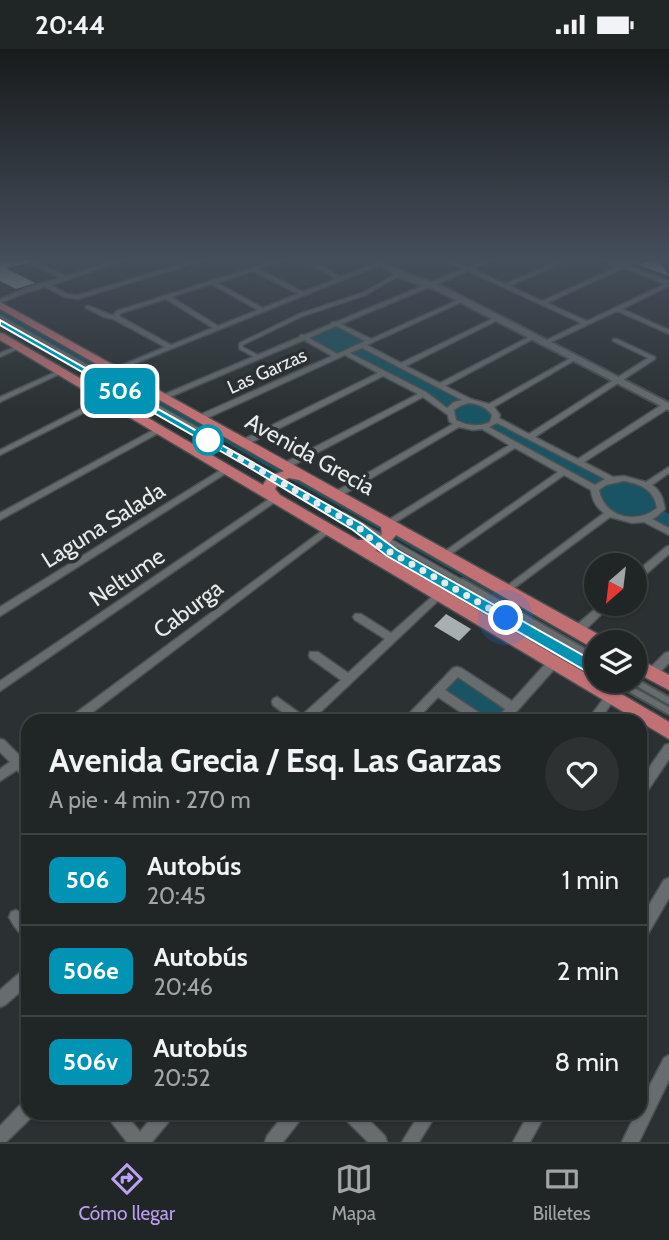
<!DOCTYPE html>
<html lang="es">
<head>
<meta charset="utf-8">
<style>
  :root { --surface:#202526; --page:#2d3132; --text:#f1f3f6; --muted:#a2a5a7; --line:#3d4243; --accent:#bca0f2 }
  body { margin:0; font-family:Cabin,sans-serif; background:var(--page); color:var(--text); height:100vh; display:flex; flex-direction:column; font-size:26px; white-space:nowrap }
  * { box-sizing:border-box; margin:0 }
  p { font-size:23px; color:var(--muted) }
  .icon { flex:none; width:38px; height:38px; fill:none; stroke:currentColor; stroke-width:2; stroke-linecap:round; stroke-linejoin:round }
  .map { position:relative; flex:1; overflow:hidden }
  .sheet { position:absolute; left:21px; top:665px; width:626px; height:406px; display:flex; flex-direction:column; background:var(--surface); border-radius:21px; box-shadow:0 2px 5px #0004,0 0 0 2px var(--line) }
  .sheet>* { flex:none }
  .badge { padding:0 14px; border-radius:10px; font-size:24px; line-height:46px }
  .needle { width:46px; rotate:208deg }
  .fabs { position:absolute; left:584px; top:504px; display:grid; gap:14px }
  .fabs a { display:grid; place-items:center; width:63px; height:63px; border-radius:50%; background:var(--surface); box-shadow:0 2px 5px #0004,0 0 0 2px var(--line); font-size:35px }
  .you { position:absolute; width:35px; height:35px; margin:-18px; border:5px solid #fff; border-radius:50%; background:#1a73e8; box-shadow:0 0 0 10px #1a73e833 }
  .map>.badge { position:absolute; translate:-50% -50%; box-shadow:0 0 0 4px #fff }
  .round { display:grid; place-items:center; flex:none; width:74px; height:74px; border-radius:37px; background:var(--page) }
  .summary { display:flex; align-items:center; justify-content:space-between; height:119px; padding:0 28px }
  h1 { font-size:33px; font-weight:700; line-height:52px }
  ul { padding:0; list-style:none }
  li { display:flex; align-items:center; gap:21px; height:91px; padding:0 28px; border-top:2px solid var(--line) }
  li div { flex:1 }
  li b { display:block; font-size:26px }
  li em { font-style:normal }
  li .badge { min-width:77px; font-weight:700; text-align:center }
  .status { display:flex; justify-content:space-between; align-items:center; height:49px; padding:0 35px; background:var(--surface); direction:ltr }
  .status svg { height:19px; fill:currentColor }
  .dock { display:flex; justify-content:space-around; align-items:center; height:98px; border-top:2px solid var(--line); background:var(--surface); font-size:19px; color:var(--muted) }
  .dock a { display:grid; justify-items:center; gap:4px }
  .dock .active { color:var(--accent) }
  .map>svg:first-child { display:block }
  .green { fill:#185463 }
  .building { fill:#a8afb1 }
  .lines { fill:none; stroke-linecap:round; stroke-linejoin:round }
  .lane-far2-casing { stroke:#4b5051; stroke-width:6 }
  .lane-far1-casing { stroke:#4b5051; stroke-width:7 }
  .lane-casing { stroke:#4b5051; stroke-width:10 }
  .street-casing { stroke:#4b5051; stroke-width:3 }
  .secondary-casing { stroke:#4b5051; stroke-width:4 }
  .primary-casing { stroke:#4b5051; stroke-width:3 }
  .lane-far2 { stroke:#676d6f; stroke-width:3.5 }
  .lane-far1 { stroke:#676d6f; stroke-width:4.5 }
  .lane { stroke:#676d6f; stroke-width:6 }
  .street { fill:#676d6f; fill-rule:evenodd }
  .secondary { fill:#676d6f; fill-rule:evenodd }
  .primary { fill:#c17174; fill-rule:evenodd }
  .line { fill:#0093b3; stroke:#fff; stroke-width:2 }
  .walk { stroke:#e7ebec; stroke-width:7; stroke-dasharray:0 12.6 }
  .stop-dot { fill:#fff; stroke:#0093b3; stroke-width:3.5 }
  .labels { text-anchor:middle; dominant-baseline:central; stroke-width:7; stroke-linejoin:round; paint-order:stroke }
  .far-street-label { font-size:19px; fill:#e7ebec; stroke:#2b3132 }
  .street-label { font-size:23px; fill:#e7ebec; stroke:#2b3132 }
</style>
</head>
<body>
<div class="status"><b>20:44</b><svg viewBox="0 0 49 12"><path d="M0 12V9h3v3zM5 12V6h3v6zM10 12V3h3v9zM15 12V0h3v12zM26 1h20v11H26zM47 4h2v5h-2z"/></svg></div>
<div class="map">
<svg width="669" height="1093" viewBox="0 0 669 1093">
  <rect width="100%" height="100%" fill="#2b3132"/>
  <path class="green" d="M0,260L398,488L449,513L597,596V603L0,266Z
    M333,275L363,292L359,295L469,354L482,356L491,362L493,370L613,432C637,431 651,435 658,459L669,465V482C661,477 651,470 643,468C618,463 607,470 598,441L482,377C469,377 458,375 451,364L346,302L338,305L304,288Z
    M458,625L509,658L497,672H488L443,641Z"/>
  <path class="building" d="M6,209H35L28,214L6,219L35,234L16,240L0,232V210Z
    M654,209H657L669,227L639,216Z
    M446,565L471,580L459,592L434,577Z"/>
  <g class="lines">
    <g class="lane-far2-casing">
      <path id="lane-far2" d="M0,268L144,350
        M0,274L136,350
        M256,307L241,299V295L301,266L364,245L399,225"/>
    </g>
    <g class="lane-far1-casing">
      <path id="lane-far1" d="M133,349L358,478L392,504L446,535
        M141,349L203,384
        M344,466L465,535"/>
    </g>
    <g class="lane-casing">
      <path id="lane" d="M443,533L597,621
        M462,533L597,610
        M616,632L669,662
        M634,632L669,652"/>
    </g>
    <g class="street-casing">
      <path id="street" d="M124,209H132L51,236L67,245L78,246L203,209H211L78,250L64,248L45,238L25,244L0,254V250L29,238L61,229L31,215V213H35L66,227Z
        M283,209H291L259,220L303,243L336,230L300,209H307L341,228L380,213L385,214L116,322L111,321L165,298L113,270L104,268L86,259V257C95,257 104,265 113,266L117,262ZM253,222L298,245L263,259L217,234ZM211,235L258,261L218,277L171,248ZM166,250L213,279L171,296L119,267L121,264Z
        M441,209H448L468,218L490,209H497L473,220L505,235L567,209H574L510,237L542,252L619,217L599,209H606L624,215L639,209H646L629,217L669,232V237L622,260L669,281V285L617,262L545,296H541V294L581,274L468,222L341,275L371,290L460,250H464V252L367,296L401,314L494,269H498V271L406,317L440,334L529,288H533V290L445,337L471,350L489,355L571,309H575V311L494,358L500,366L499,369L529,385L648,309L613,292V290H617L655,308V310L535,388L578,410L663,355H669V359L584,413L613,428L624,427L646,433L669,418V424L652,436C661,442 663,450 665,460L656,468L652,470L669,479V486L644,473L632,474L610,468L506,545L501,542L503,540L604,464C596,458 592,451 591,441L564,426L444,510L441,509L439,507L441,505L558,423L515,399L388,478L384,475L385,473L509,396L482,380L473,381L459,378L339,448H333L332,446L333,444L453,375L449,372L448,366L423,348L288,419H282V415L418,345L383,327L246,396H240V392L378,324L345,306L203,371H197V367L332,307L304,291L165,350H162L158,348L300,288V286H305L331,275L332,273H336L463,220ZM624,219L665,235L587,272L547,254ZM336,277L365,292L337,305L309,289ZM362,299L462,351L454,353L447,359L426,343L350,304ZM469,354C479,355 486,358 492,366L490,373C478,378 468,377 456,371L454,361L460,357ZM497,374L605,430L595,436L489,378ZM624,432C641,435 654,441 657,459C636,476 604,468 599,441L606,436Z
        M17,297L22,298L0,308V304Z
        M60,321L63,323L62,324L0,353V348Z
        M104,348H110L111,350L0,406V401Z
        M157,379H163L164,381L0,471V464Z
        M224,419H230L231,421L0,567V558Z
        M275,446L278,447L279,449L278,451L0,642V632Z
        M327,478L330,479L331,481L330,483L81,672H67L69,669Z
        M669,497V505L638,532L635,533V524L666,498Z
        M439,542L442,544L444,546L442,548L311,672H294L273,656L272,653L273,650L277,648L302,666L341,631L310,609L309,606L310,603H318L348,624L385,590L355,571L353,568L355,565H361L391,584L436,544Z
        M601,555H612L581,585H573L572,582L573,579Z
        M669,603V614C663,619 657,630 648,627L647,624L648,621L665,604Z
        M553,610L557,611L558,614L557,617L508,672H495L505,660L458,628L445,641L487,669L489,672H474L438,648L415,672H402L453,619L457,618L461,619L512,652L549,611Z
        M611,644L615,645L616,648L599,672H587L607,645Z
        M0,690L4,691L19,706L28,701V713L26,714L28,716V729L24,728L17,721L0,732V720L10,713L0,703Z
        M669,695V710L644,747L640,748V732L665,696Z
        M669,829V849L645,890L640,892V871L664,831Z
        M16,861C29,867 28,878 28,890C20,886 13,876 9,868L11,863Z
        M28,919V936L5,956L0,958V941L23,921Z
        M669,1006V1031L639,1093H622L636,1064H640V1055L664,1009Z
        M28,1052V1064H34V1066L6,1093H0V1077L22,1054Z
        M107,1064H125L140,1083L155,1064H173L171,1070L152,1093H127L109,1070Z
        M285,1064H303L301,1070L283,1093H265L267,1087Z
        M343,1064H362L385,1087L387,1093H368L345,1070Z
        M420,1064H437L419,1093H402Z
        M529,1064H546L530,1093H513Z"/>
    </g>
    <g class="secondary-casing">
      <path id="secondary" d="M368,209H377L407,225L444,238L669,354V361L438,242L401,229Z"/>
    </g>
    <g class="primary-casing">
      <path id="primary" d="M0,253L603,588L605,593H597V599L591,598L396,486L387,497L375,501L669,673V690L0,291V284L4,285L263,436L268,428L284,422L0,260ZM289,429L299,431L381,478L382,486L374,491H358L280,446L275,440L278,434Z
        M635,608L669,626V641L635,623Z"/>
    </g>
    <use href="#lane-far2" class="lane-far2"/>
    <use href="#lane-far1" class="lane-far1"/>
    <use href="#lane" class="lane"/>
    <use href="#street" class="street"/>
    <use href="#secondary" class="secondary"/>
    <use href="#primary" class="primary"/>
  </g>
  <linearGradient id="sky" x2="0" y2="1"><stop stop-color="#181b1c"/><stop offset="0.58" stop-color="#444e5a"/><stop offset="1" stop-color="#444e5a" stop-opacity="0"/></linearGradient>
  <rect width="669" height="362" fill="url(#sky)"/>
  <path class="line" d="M0,271L362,475L397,501L602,617L604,621L602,625H591L387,507L353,481L245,416L0,276Z"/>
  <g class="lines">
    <path class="walk" d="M208,391L358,478L378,496L506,569"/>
  </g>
  <circle class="stop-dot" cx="208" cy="391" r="14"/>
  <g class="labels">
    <g class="far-street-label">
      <text transform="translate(267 322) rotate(-24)">Las Garzas</text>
    </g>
    <g class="street-label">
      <text transform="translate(310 405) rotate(29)">Avenida Grecia</text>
      <text transform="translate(103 476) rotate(-32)">Laguna Salada</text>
      <text transform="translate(127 528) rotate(-34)">Neltume</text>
      <text transform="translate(188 560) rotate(-37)">Caburga</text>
    </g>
  </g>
</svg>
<div class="fabs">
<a><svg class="needle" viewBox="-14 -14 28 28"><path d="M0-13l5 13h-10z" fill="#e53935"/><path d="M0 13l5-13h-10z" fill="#a2a5a7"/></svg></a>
<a><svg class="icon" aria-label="layers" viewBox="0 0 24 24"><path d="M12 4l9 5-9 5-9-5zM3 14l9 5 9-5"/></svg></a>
</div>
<div class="you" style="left:506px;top:569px"></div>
<b class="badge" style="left:120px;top:342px;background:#0093b3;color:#fff">506</b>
<section class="sheet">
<div class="summary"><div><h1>Avenida Grecia / Esq. Las Garzas</h1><p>A pie · 4 min · 270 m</p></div><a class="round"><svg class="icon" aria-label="heart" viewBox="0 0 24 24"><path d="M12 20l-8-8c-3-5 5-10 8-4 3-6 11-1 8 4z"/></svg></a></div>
<ul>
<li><span class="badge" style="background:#0093b3;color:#fff">506</span><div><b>Autobús</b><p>20:45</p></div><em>1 min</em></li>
<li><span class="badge" style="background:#0093b3;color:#fff">506e</span><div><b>Autobús</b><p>20:46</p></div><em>2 min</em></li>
<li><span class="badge" style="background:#0093b3;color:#fff">506v</span><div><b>Autobús</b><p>20:52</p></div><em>8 min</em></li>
</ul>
</section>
</div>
<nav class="dock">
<a class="active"><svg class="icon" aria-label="directions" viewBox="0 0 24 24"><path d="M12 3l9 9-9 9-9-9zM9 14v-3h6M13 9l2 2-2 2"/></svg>Cómo llegar</a>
<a><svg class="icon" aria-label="map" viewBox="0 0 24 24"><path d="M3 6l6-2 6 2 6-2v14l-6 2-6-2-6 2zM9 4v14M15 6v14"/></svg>Mapa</a>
<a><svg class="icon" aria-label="tickets" viewBox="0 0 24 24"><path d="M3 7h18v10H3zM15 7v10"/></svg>Billetes</a>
</nav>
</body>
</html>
